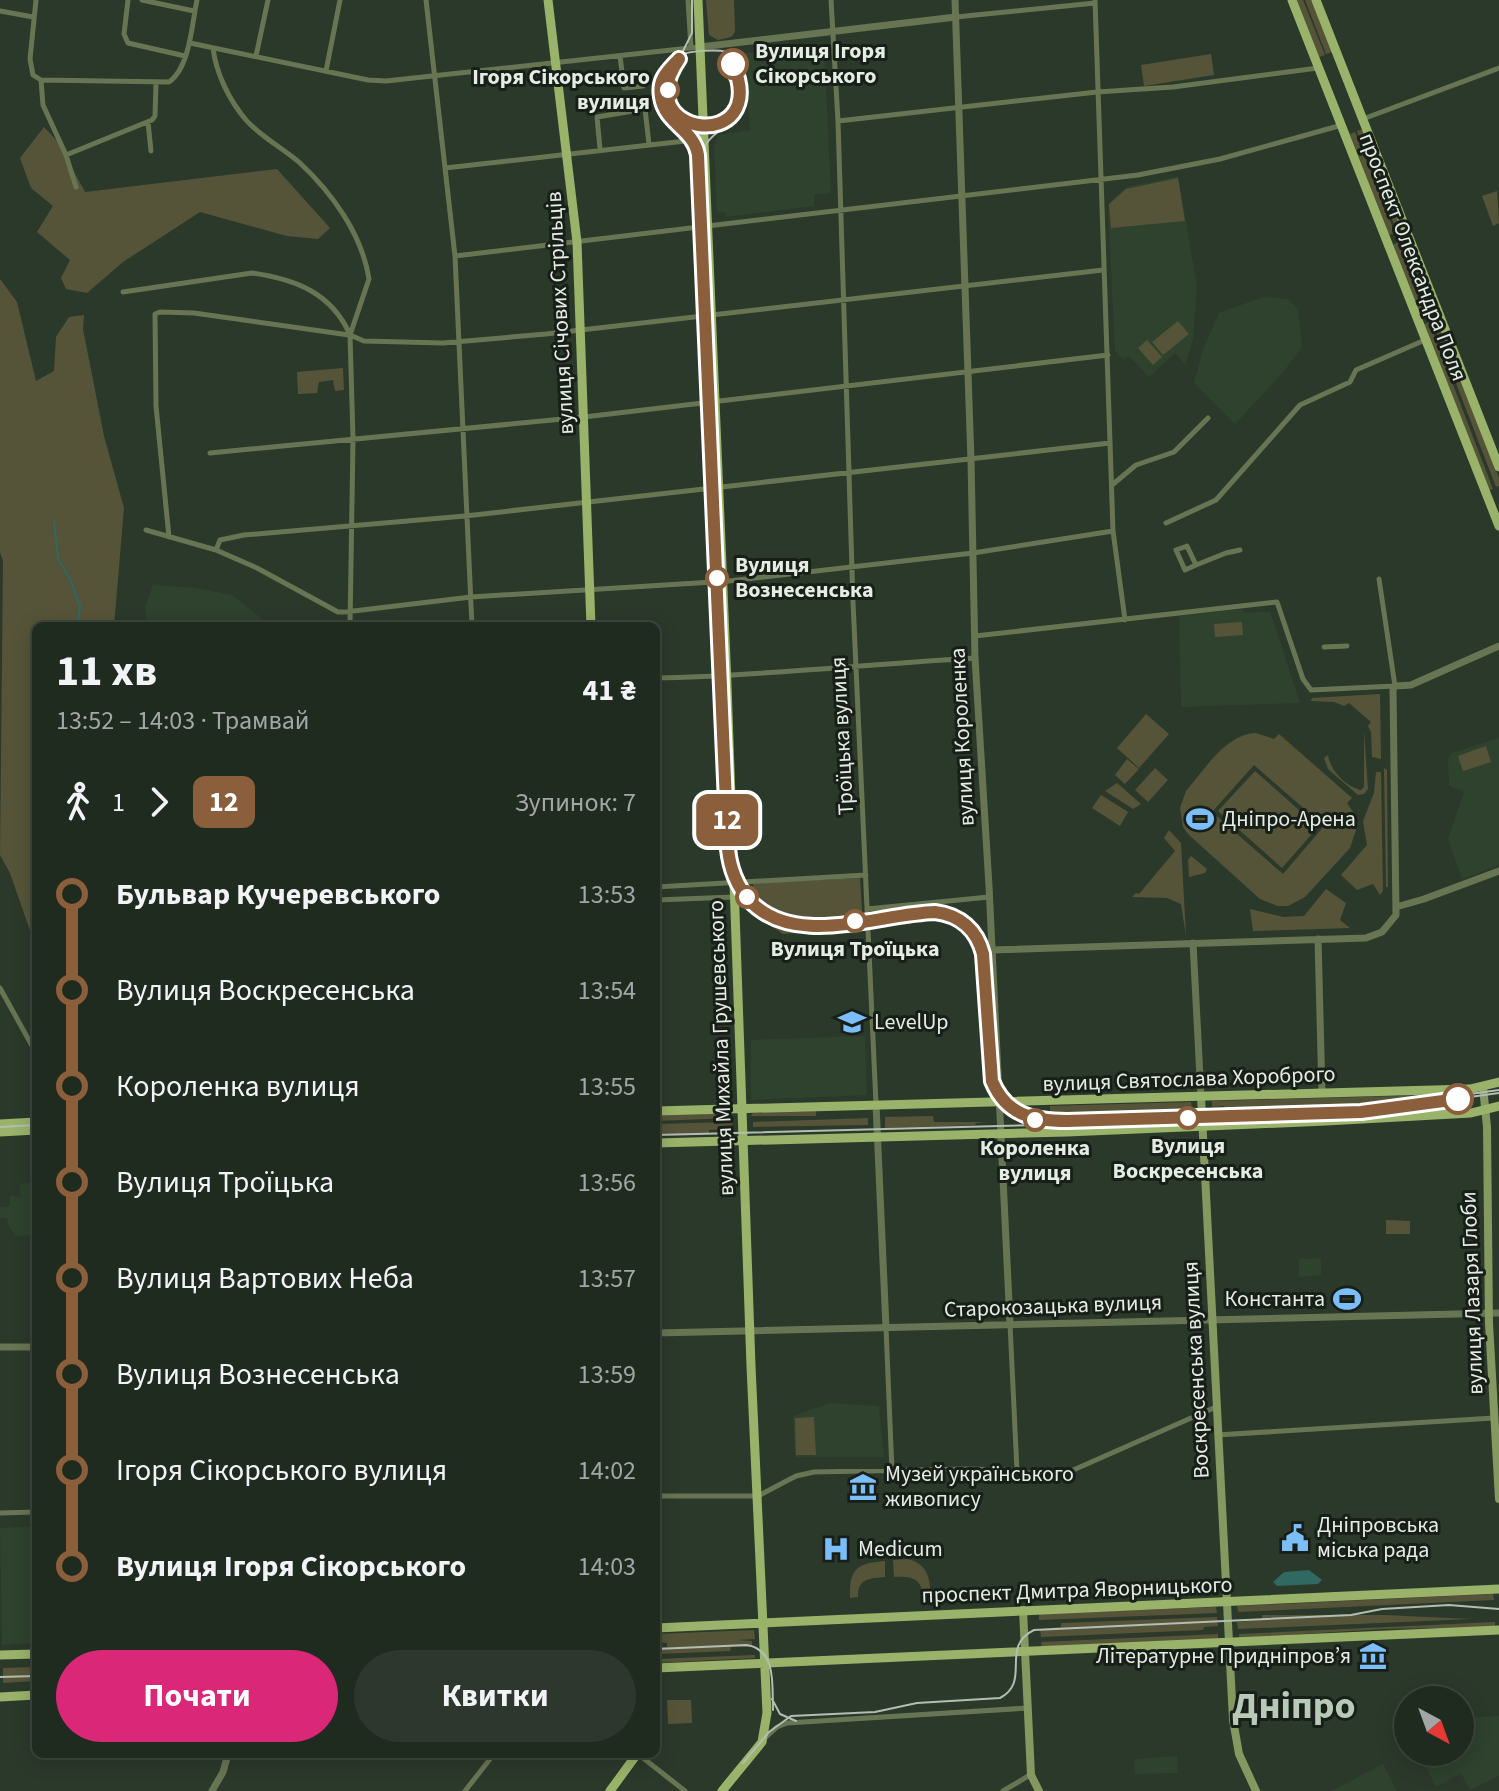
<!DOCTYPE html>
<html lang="uk">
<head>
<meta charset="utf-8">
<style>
  :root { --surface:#202b20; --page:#2d372d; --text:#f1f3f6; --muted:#a2a7a5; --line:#3d473e; --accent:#db2777 }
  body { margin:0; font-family:"Source Sans 3",sans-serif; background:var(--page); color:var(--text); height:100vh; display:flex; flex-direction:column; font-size:30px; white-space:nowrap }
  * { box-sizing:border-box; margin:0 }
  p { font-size:26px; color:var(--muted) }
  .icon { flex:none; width:44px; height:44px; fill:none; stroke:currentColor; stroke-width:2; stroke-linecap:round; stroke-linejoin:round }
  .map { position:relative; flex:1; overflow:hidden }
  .panel { position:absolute; left:32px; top:622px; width:628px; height:1136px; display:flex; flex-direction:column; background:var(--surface); border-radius:12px; box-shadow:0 4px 20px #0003,0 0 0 2px var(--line) }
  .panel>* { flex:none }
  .badge { padding:0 16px; border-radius:12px; font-size:28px; line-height:52px }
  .needle { width:52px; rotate:139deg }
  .buttons { position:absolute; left:1394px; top:1686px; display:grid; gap:16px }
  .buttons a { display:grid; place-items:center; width:80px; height:80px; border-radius:50%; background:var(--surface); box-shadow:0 4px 20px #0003,0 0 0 2px var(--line); font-size:40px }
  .map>.badge { position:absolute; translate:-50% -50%; box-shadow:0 0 0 4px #fff }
  .legs { display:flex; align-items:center; gap:12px; height:88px; padding:0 24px; font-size:26px }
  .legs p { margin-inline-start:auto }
  .overview { display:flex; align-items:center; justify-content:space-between; height:136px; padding:0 24px }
  h1 { font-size:44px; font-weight:700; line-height:60px }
  .cta { display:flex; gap:16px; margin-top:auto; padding:16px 24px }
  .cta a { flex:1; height:92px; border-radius:48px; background:var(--accent); color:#fff; font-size:32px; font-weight:700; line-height:92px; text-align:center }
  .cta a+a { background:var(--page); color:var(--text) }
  ul { padding:0 24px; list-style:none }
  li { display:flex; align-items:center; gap:28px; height:96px; font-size:30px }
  li i { display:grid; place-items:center; width:12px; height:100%; margin:0 10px; background:currentColor }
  li i::after { content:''; width:20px; height:20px; margin:-10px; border:6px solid; border-radius:50%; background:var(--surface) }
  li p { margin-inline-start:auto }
  li:first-child i { background:linear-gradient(#0000 50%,currentColor 0) }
  li:last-child i { background:linear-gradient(currentColor 50%,#0000 0) }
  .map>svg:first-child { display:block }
  .built { fill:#2e422e }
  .green { fill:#565438; fill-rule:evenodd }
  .water { fill:#306862 }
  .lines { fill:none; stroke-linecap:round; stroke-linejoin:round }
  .stream { stroke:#306862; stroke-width:2 }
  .minor { stroke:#687552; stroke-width:5 }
  .tertiary { stroke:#687552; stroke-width:7 }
  .secondary { stroke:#849860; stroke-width:8 }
  .primary { stroke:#99b36a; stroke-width:9 }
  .tram { stroke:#b3bdb3; stroke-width:2 }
  .line-1-casing { stroke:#fff; stroke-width:18 }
  .line-1 { stroke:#8b5e3c; stroke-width:12 }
  .stop-1-dot { fill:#fff; stroke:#8b5e3c; stroke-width:4 }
  .labels { text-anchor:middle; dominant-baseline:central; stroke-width:6; stroke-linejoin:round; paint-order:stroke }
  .stop-label { font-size:22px; font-weight:bold; fill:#e4ede4; stroke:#181f18 }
  .street-label { font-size:22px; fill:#e4ede4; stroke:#181f18 }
  .poi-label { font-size:22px; fill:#e4ede4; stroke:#181f18; text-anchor:start }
  .town-label { font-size:38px; font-weight:bold; fill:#b7c9b7; stroke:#181f18 }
</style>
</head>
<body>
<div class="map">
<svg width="1499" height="1791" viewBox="0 0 1499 1791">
  <rect width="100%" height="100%" fill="#2b392b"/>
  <path class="built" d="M824,45L831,193L814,195V206L726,217L725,212L717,213L714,146L719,135L750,130L745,53Z
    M1178,176L1197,286L1193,340L1185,365L1175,353L1149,377L1129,356L1123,360L1115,351L1108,205L1126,187Z
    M1263,297L1288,299L1298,309L1302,347L1284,371L1235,424L1194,383L1203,349L1219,313Z
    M153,585L196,588L232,595L261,618L257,626H148L145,607Z
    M1240,609L1245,613L1270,611L1300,703L1181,707L1179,616Z
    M1499,738V865L1462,879L1448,839L1464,792L1449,786L1448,760L1451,753Z
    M865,1036L867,1095L751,1100V1040Z
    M36,1182V1235L15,1236L8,1224L7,1218H0V1207L10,1206V1196L21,1197L20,1184Z
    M1321,1258V1275L1299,1277V1259Z
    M830,1403L879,1406L884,1457H795L793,1416Z
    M36,1526V1643L2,1645L0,1528Z
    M1499,1716V1776L1470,1790L1461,1773L1436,1787L1418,1752H1460V1718Z
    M1177,1756L1178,1773L1135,1774L1134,1759Z
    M1383,1764L1397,1791H1331Z"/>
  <path class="green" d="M706,0H734L735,32L731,37L718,40L709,35Z
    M1297,0H1303L1325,55L1319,57Z
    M1305,0H1312L1333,52L1326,54Z
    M1211,54L1214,75L1144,86L1141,65Z
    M44,127L58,142L85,192L277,169L330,228L318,239L287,236L200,212L123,262L87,293L66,289L61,278L70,260L37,232L53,206L31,188L20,158Z
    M1363,129L1402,230L1397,232L1357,131Z
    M1355,132L1395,233L1389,235L1350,134Z
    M1178,178L1185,221L1111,228L1109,204L1126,189Z
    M1497,191L1499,223L1493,226L1482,196Z
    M1405,238L1435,313L1430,316L1400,240Z
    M1398,242L1428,316L1422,319L1393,245Z
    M0,279L17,302L36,381L54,371L56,337L69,317L84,315L83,329L104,436L124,508L114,626H36V948L10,873L0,855L3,561L0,552Z
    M1437,319L1499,478V486L1496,487L1432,321Z
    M1178,321L1189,334L1163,355L1152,342Z
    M1429,322L1493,489L1488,491L1424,324Z
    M1147,340L1162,357L1153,365L1138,348Z
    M343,368L344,390L335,391L333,380L319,382L317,393L298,394L297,372Z
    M1242,622L1243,635L1215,637L1214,624Z
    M1380,694L1381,759L1372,757L1371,732L1368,726L1371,722L1349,703L1344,706L1334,702L1311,701L1312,698Z
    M1146,714L1169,734L1139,768L1117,748Z
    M1364,731L1368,789L1364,794L1358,795L1328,769L1324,758L1328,755C1330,770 1346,787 1361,790L1364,787Z
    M1256,733L1274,739L1279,734L1352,798L1347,803L1353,812L1356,830L1350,848L1305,897L1288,906H1278L1260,899L1189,835L1183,827L1180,808L1186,791C1205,769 1226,734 1256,733ZM1254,765L1324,826L1283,874L1212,812Z
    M1486,746L1491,762L1463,771L1458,756Z
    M1127,759L1139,769L1125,784L1115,775Z
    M1155,768L1168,780L1148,802L1135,790Z
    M1384,768L1387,770L1388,887H1386Z
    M1255,771L1318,827L1282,868L1218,811Z
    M1376,772H1381L1383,891L1380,895L1373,884L1357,890L1341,875L1367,845L1363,821L1374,793Z
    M1117,783L1141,804L1133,809L1105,791Z
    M1101,795L1128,812L1120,826L1092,808Z
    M1169,830L1181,843L1186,936L1181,904L1167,898L1132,897L1136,893L1139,894L1175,851L1164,838Z
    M1191,856L1207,869L1205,873L1189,877L1188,860Z
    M860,878L863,927L783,934L755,915L753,883Z
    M1326,889L1346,903L1340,920L1350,928L1253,931L1250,909L1283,917L1304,916Z
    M1433,1095V1108L1234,1117L1233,1110L1225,1111L1224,1106L1212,1107V1101Z
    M1191,1102L1192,1111L1050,1114V1106Z
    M816,1111V1116H751L753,1113Z
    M732,1113V1118L656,1121V1114Z
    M933,1116L934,1122H988L976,1123L975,1125L885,1128V1117Z
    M868,1118V1125L753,1127V1122Z
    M732,1122V1129L709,1130V1133L656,1135V1124Z
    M1386,1220L1410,1221V1234H1386Z
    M814,1417L816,1455H796L795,1418Z
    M908,1559C930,1565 930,1581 931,1601H923C923,1579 914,1576 894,1577L893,1560Z
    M885,1561V1577C870,1578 857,1579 858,1597L850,1598C849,1569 857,1563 885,1561Z
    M1493,1594L1494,1600L1238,1612L1237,1606Z
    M1216,1607L1217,1613L1039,1620V1614Z
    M1262,1615H1384L1471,1619L1238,1629L1237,1622L1262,1620Z
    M1217,1617L1218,1626L1204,1627L1203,1630L1041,1637L1040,1629L1061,1627V1623Z
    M1495,1622V1627L1384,1629L1239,1638V1634Z
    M754,1630L755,1639L737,1640L752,1641V1647H731L730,1651L656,1654V1647H667V1643L656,1642V1634Z
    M1218,1634V1639L1042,1647L1041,1642Z
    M755,1655V1658L656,1663V1659Z
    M36,1667V1681L3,1683V1668Z
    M667,1700H691L692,1723L668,1724Z"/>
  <path class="water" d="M1309,1570L1322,1580L1318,1584L1277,1586L1273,1582L1284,1572Z"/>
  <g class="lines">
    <path class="stream" d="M54,520L58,559L70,579L80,606L78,626"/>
    <path class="minor" d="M36,0L30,59L33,75L41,80
      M128,0L124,34L128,43L185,56
      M142,0L194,11
      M426,0L455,256L472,626
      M688,0L691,48
      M831,0L838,121L853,602L876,1104
      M1095,0L1113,531L1125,620
      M0,11L33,17
      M956,17L1095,3
      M190,43L368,80L386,81L699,47
      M213,48C216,73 229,100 246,120C261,137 283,148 300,163C332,193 362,234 369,279L350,335L353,439L350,626
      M256,56L268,0
      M620,56L624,88L643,86
      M326,71L340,0
      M41,80L169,82C190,68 192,23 197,0
      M41,80L43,105L66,155L152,120L155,116L156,83
      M1363,119L1499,68
      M838,121L1097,92L1173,87L1318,68
      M148,122L151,151
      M600,149L597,117L645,109L649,144
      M66,155L76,187
      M445,168L703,139
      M455,256L1138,175L1220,159L1342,125
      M123,292L252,273C295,279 332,293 350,335L364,341L443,343L546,334L1103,270
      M210,453L584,417L1108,355
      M1112,485L1136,465L1174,452L1208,418
      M1166,523L1216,500L1300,405L1350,382L1356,370L1425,340
      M146,530L216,550L257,568L338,612H345L471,597L729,581L973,553L1113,531
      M169,537L156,406L155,314L160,312L194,313L349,335
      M216,550L220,540L244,535L465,516L1110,443
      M1196,565L1185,570L1176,550L1187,546L1196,565L1226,553L1240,550
      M975,636L1277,602L1303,679L1311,690L1395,686L1379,579
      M1324,647L1347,646
      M656,678C762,676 868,664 975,658
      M656,887L866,875
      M656,900L734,897
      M867,909L989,897
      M0,988L36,1053
      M1010,1324L1017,1471
      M886,1328L892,1471
      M1217,1435L1494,1418
      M656,1496H758L796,1476L814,1472L968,1469L1008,1470L1026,1473L1071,1471L1216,1407
      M0,1513L36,1512
      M765,1738L777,1727L787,1723L1028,1708
      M638,1754L685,1791
      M465,1791L494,1754
      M1003,1791L1030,1775"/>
    <path class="tertiary" d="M955,0L971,460L975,658L989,886L1010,1324
      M700,47L956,17
      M1396,907L1424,899L1499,871
      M1318,939L1322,1093
      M1193,943L1201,1097
      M991,950L1366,938L1382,932L1396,915L1393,690L1395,686L1411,685L1499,646
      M876,1104L886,1328
      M656,1333L1499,1313
      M0,1347H36
      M212,1791L223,1772L228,1754"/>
    <path class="secondary" d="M1483,1087L1487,1127L1489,1323L1499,1499
      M1201,1097L1233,1720L1239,1754L1256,1791
      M1023,1610L1031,1775L1039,1791"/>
    <path class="primary" d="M548,0L577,242L591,626
      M698,0L727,684L751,1366L767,1713L762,1742L722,1791
      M1292,0L1499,526
      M1316,0L1499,467
      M656,1111L1470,1089L1499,1082
      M0,1124L36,1122
      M0,1132L36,1130
      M656,1143L1067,1132L1326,1121L1471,1113L1499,1106
      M656,1628L1499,1589
      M0,1655L36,1654
      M656,1668L1499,1630
      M0,1697L36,1695
      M610,1791L637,1754"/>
    <path class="tram" d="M678,61L692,33V0
      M720,67L739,93
      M1499,1090L1361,1109L1058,1118C1028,1118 1005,1107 994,1078L986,955C980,928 961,911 934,909L816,923C769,926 735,891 730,846L701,161C703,126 743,130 744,98C744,86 743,65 735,56C725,46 680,51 669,60C662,65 660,73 660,82C660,131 692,120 698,155L728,849C730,868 736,885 749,900C794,949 877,915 935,912C960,915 977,930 983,954L989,1067L994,1087L1007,1104L1022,1115L1039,1120L1067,1121L1361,1112L1499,1093
      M0,1127L36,1125
      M656,1135L1037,1125
      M656,1649L747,1645C777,1650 772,1686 773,1710
      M0,1677L36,1676
      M772,1699L780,1714L796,1721
      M743,1763L769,1732L791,1716L875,1712L917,1703L1000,1698C1032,1681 999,1647 1034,1630L1351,1615L1382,1609L1449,1605L1499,1609"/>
  </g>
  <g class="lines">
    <g class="line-1-casing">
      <path id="line-1" d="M733,64C772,156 625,137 679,59C667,72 658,79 661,97C665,124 694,129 698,155L728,849C730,868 736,885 749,900C794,949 877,914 935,912C960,915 977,930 983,954L992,1081C1006,1115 1033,1121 1067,1121L1361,1112L1458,1099"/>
    </g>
    <use href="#line-1" class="line-1"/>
  </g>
  <defs>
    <g id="stadium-bare" transform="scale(2.16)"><path d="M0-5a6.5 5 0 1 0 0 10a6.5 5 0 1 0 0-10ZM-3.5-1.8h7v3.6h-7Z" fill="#7cbef9" stroke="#181f18" stroke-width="2.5" paint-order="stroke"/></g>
    <g id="university-bare" transform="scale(2.16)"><path d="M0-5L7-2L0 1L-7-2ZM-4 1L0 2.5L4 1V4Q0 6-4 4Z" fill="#7cbef9" stroke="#181f18" stroke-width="2.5" paint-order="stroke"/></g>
    <g id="museum-bare" transform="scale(2.16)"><path d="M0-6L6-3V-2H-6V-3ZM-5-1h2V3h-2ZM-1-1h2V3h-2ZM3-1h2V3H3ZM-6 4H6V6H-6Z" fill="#7cbef9" stroke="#181f18" stroke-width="2.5" paint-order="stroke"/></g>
    <g id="civic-bare" transform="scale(2.16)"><path d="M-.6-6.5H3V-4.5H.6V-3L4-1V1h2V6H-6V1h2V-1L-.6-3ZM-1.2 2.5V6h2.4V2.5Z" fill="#7cbef9" stroke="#181f18" stroke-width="2.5" paint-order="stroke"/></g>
    <g id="hospital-bare" transform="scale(2.16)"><path d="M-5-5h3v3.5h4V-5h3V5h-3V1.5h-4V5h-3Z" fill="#7cbef9" stroke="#181f18" stroke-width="2.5" paint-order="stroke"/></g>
  </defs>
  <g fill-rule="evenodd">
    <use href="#stadium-bare" x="1200" y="819"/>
    <use href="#university-bare" x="852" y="1022"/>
    <use href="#stadium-bare" x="1347" y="1299"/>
    <use href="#museum-bare" x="863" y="1487"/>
    <use href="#civic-bare" x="1295" y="1538"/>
    <use href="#hospital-bare" x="836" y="1549"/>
    <use href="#museum-bare" x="1373" y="1656"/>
  </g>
  <g class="stop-1-dot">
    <circle cx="733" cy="64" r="14"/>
    <circle cx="668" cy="90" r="10"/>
    <circle cx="717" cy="578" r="10"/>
    <circle cx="747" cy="897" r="10"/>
    <circle cx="855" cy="921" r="10"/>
    <circle cx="1458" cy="1099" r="14"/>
    <circle cx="1188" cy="1118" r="10"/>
    <circle cx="1035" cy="1120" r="10"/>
  </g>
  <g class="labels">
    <g class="stop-label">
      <text x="755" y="51" text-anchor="start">Вулиця Ігоря<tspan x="755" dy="25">Сікорського</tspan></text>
      <text x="650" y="77" text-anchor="end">Ігоря Сікорського<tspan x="650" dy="25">вулиця</tspan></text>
      <text x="735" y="565" text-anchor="start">Вулиця<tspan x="735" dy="25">Вознесенська</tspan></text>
      <text x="855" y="949">Вулиця Троїцька</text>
      <text x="1188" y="1146">Вулиця<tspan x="1188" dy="25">Воскресенська</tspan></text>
      <text x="1035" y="1148">Короленка<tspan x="1035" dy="25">вулиця</tspan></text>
    </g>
    <g class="street-label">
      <text transform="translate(1413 257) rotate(69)">проспект Олександра Поля</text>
      <text transform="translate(560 313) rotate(-93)">вулиця Січових Стрільців</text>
      <text transform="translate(842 736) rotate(-93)">Троїцька вулиця</text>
      <text transform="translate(962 737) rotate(-93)">вулиця Короленка</text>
      <text transform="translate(721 1048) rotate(-92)">вулиця Михайла Грушевського</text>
      <text transform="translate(1189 1079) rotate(-2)">вулиця Святослава Хороброго</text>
      <text transform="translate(1472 1293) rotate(-92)">вулиця Лазаря Глоби</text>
      <text transform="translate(1053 1306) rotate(-2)">Старокозацька вулиця</text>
      <text transform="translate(1196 1370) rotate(-93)">Воскресенська вулиця</text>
      <text transform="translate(1077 1590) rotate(-2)">проспект Дмитра Яворницького</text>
    </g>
    <g class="poi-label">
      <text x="1222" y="819">Дніпро-Арена</text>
      <text x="874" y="1022">LevelUp</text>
      <text x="1325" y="1299" text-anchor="end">Константа</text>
      <text x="885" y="1474">Музей українського<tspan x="885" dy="25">живопису</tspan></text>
      <text x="1317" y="1525">Дніпровська<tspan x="1317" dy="25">міська рада</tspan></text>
      <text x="858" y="1549">Medicum</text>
      <text x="1351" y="1656" text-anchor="end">Літературне Придніпров’я</text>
    </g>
    <g class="town-label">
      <text x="1294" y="1706">Дніпро</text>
    </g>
  </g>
</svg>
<div class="buttons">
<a><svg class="needle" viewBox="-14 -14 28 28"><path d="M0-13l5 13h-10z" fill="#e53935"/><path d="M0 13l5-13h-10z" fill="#a2a7a5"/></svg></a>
</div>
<b class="badge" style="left:727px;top:820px;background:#8b5e3c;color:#fff">12</b>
<section class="panel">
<div class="overview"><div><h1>11 хв</h1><p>13:52 – 14:03 · Трамвай</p></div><b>41 ₴</b></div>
<div class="legs"><svg class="icon" aria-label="walk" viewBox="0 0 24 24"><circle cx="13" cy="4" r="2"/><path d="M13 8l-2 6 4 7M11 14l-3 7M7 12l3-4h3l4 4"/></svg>1<svg class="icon" aria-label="forward" viewBox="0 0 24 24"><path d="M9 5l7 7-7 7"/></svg><b class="badge" style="background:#8b5e3c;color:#fff">12</b><p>Зупинок: 7</p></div>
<ul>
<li><i style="color:#8b5e3c"></i><b>Бульвар Кучеревського</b><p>13:53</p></li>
<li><i style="color:#8b5e3c"></i><span>Вулиця Воскресенська</span><p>13:54</p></li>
<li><i style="color:#8b5e3c"></i><span>Короленка вулиця</span><p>13:55</p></li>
<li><i style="color:#8b5e3c"></i><span>Вулиця Троїцька</span><p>13:56</p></li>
<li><i style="color:#8b5e3c"></i><span>Вулиця Вартових Неба</span><p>13:57</p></li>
<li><i style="color:#8b5e3c"></i><span>Вулиця Вознесенська</span><p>13:59</p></li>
<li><i style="color:#8b5e3c"></i><span>Ігоря Сікорського вулиця</span><p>14:02</p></li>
<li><i style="color:#8b5e3c"></i><b>Вулиця Ігоря Сікорського</b><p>14:03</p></li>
</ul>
<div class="cta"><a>Почати</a><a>Квитки</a></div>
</section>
</div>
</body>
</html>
